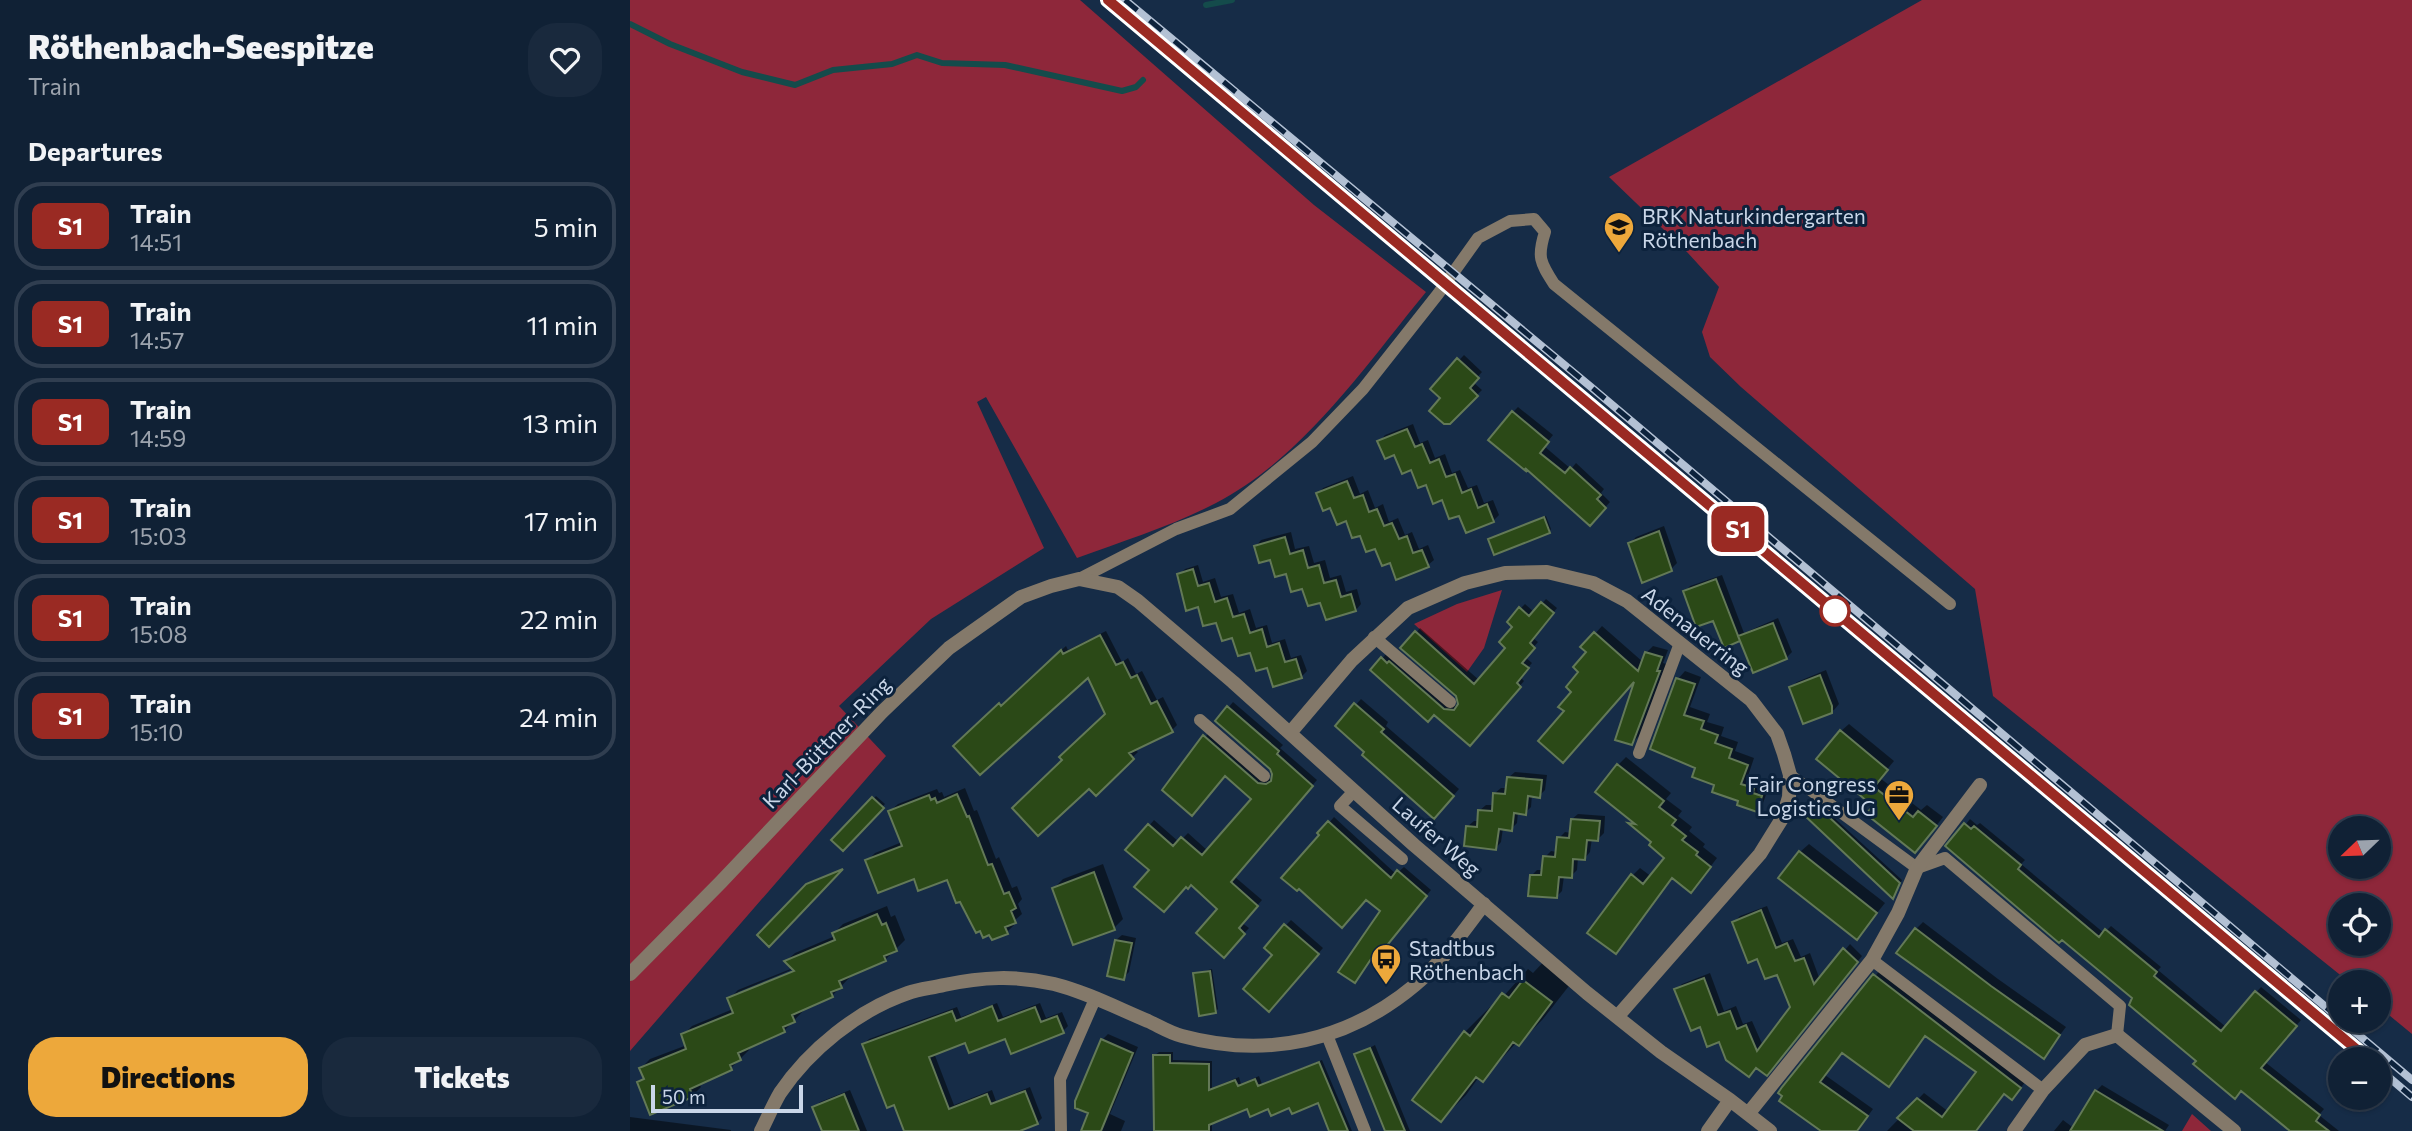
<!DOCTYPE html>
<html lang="en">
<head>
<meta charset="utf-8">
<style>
  :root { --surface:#102135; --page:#19293d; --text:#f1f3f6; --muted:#9ca3ad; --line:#303e50; --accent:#eda83b }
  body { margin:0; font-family:Commissioner,sans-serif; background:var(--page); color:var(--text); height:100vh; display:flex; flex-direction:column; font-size:26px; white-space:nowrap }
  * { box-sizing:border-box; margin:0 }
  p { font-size:23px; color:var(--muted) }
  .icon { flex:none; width:38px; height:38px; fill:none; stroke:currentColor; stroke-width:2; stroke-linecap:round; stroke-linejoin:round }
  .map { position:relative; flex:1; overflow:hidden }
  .details { display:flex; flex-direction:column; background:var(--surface); width:630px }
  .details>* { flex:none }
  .badge { padding:0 14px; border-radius:10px; font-size:24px; line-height:46px }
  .needle { width:46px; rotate:247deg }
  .fabs { position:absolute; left:1698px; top:816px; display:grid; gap:14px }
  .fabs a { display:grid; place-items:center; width:63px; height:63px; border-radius:50%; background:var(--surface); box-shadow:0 2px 5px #0004,0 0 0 2px var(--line); font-size:35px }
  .scale { position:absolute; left:21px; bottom:18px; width:152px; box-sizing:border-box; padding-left:7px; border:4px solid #c9d6e8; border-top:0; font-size:19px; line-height:24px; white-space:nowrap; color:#c9d6e8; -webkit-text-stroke:5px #0c223c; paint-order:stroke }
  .map>.badge { position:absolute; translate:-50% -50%; box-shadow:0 0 0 4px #fff }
  h2 { padding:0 28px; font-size:26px; line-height:63px }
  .round { display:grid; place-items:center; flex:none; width:74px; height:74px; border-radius:28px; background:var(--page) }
  .summary { display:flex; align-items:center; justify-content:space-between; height:119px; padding:0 28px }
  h1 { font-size:33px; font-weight:800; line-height:52px }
  .button { display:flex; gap:14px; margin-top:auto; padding:14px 28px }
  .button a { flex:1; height:80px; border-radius:28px; background:var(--accent); color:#111; font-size:28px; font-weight:800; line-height:80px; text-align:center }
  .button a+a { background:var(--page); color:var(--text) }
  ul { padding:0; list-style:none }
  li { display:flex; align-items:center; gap:21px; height:88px; margin:0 14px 10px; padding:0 14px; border:4px solid var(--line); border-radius:28px }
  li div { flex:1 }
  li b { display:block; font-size:26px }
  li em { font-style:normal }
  li .badge { min-width:77px; font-weight:700; text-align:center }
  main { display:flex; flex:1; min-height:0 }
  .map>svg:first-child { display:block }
  .green { fill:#8e273a; fill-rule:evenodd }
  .shadow { fill:#0007; fill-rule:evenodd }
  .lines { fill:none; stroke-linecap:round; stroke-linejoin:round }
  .stream { stroke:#144b4b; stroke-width:6 }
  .building { fill:#2b4917; stroke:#637957; stroke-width:2 }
  .lane { stroke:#84796a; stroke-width:12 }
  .street { stroke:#84796a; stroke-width:14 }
  .rail-casing { stroke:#b3c1d4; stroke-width:8 }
  .rail { stroke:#0c223c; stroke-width:5; stroke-dasharray:16; stroke-linecap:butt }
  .line-casing { stroke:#fff; stroke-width:16 }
  .line { stroke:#9a2a23; stroke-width:10 }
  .stop-dot { fill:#fff; stroke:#9a2a23; stroke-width:3.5 }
  .labels { text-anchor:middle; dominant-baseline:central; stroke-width:6; stroke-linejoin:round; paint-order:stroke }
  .poi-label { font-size:21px; fill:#c9d6e8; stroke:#0c223c; text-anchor:start }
  .street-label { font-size:21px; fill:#c9d6e8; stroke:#0c223c }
</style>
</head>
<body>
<main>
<section class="details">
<div class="summary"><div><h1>Röthenbach-Seespitze</h1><p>Train</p></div><a class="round"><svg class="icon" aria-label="heart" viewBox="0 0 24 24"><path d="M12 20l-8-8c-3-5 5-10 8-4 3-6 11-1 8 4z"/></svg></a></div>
<h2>Departures</h2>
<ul>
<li><span class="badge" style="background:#9a2a23;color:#fff">S1</span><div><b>Train</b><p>14:51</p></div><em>5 min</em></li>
<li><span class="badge" style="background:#9a2a23;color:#fff">S1</span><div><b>Train</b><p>14:57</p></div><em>11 min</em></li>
<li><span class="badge" style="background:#9a2a23;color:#fff">S1</span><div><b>Train</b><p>14:59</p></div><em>13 min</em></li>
<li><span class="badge" style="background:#9a2a23;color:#fff">S1</span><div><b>Train</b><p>15:03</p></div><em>17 min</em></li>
<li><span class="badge" style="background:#9a2a23;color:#fff">S1</span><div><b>Train</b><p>15:08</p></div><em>22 min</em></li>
<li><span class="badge" style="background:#9a2a23;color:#fff">S1</span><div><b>Train</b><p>15:10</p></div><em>24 min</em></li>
</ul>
<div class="button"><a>Directions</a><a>Tickets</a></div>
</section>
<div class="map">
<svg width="1782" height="1131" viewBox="0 0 1782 1131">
  <rect width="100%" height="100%" fill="#162c47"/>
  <path class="green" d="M0,0H450L684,205L796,292C735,366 673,458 586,503C542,526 493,541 447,558L356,397L347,402L414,548L301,619L209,706L256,756L0,1051Z
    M1292,0H1782V1034L1748,1006V982H1719L1363,696L1345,589L1111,387L1080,357L1072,332L1089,287L1057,252L979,177ZM1710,828H1748V866H1710ZM1710,905H1748V943H1710Z
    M872,590L854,648L837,672L784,624L827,604Z
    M1562,1114L1581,1131H1552Z"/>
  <path class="shadow" d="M834,355L852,372L843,382L852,390L819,423L813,398L802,389Z
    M888,407L923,435L914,446L941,469L946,463L974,489L971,493L980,502L960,524L898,468L883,412Z
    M783,424L790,443L798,440L805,458L815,454L822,473L830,470L838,488L847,485L854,503L863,500L869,515L863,521L830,513L750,441L755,435Z
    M723,476L730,494L738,490L745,508L753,504L759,522L768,518L775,535L782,532L789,549L798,545L804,560L798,565L761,560L688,494L693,488Z
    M916,516L921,529L919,532L860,539Z
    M1034,526L1047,563L1041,569L1013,581L1000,543L1006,537Z
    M661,532L665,549L679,546L684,563L695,560L700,578L711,575L716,592L727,589L731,604L726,610L691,600L626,546L631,540Z
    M568,565L573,582L585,578L591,597L603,594L609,613L620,609L626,628L637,625L642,643L655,639L661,658L671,655L677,671L671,677L639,666L569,605L549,575L555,569Z
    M1092,575L1114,633L1148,618L1162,652L1156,658L1111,638L1109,640L1055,592L1060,586Z
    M916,599L927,608L903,638L908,642L895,657L902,663L890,677L894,681L844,740L742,670L756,654L819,705L829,706L828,695L786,633L790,628L849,680L877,647L891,608L895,604L904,612Z
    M972,626L1013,662L1016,653L1023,646L1038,650L1033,663L1036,664L1009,736L1002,743L1008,676L937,711L959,652L953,647Z
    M476,631L492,662L498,658L506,674L512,671L527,700L533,697L547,725L542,730L504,749L508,752L466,793L434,760L477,714L458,676L328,744L436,646L438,650Z
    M1196,670L1209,704L1204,710L1174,722L1161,687L1167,682Z
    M1055,671L1071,677L1060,707L1080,714L1077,722L1094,727L1091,736L1108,742L1105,751L1124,758L1118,776L1130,781L1129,786L1138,789L1133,803L1126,810L1087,784L1068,767L1022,748L1048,679Z
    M731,699L758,722L756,726L829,789L810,811L707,726Z
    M603,702L653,745L650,748L687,780L605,877L632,900L612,923L619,928L599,950L590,909L561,883L521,870L498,850L524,820L549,842L558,833L578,851L623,799L595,774L535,790L580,731L634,778L643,780L644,774L641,768L587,721Z
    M1219,724L1264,761L1250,778L1291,810L1297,805L1313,817L1293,843L1245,806L1211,731Z
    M996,757L1041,793L1036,799L1052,811L1048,816L1062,827L1059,831L1075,844L1073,847L1087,858L1068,883L1043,876L986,952L1002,876L1010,868L1022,877L1037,858L1024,842L1000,823L1003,820L988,765Z
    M885,772L917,775L915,790L909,796L902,795L901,807L895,813L888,812L887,823L881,829L873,828L871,842L866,848L838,826L844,821H849L850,810L856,805H864L865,793L871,788H878L879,777Z
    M335,788L344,811L347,810L366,859L369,857L382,888L387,886L392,899L388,904L392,914L383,922L384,925L377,932L318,878L285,877L237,861L245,853L272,842L260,811L268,804L307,789L309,793L312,792L314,797Z
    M246,796L255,804L213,849L204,840Z
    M1188,803L1272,880L1263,897L1177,815Z
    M948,814L975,816L974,833L968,839L962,838L960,852L955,858H948L947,870L941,876H934L932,891L927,896L902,875L907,870H914L915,857L921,851L927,852L929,838L935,832L942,833V819Z
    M704,817L766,874L774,867L801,890L750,952L744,955L725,981L752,910L690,833Z
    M1340,819L1347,825L1350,823L1395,860L1391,864L1474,933L1481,926L1531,967L1528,970L1596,1027L1631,987L1671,1020L1635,1062L1694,1109L1689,1115L1709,1131H1663L1611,1089L1568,1060L1504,998L1318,846Z
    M1179,844L1255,903L1227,938L1170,852Z
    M473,864L493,919L484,928L424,888L433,879Z
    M257,906L261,917L265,915L275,940L255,960L219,975L220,977L202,996L172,1009L173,1011L154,1031L118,1047L119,1050L101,1068L69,1083L71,1087L62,1096L9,1083L15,1077L11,1068L20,1059L57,1045L53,1035L62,1026L103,1009L99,999L108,990L163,968L156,961L165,953L205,936L204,933L213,924ZM171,966L173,969L108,996V992Z
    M1137,906L1152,943L1163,939L1171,957L1180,953L1190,980L1220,944L1232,956L1142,1068L1090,1040L1071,1025L1046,990L1052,984L1080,973L1094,1011L1106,1006L1113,1024L1122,1021L1133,1046L1162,1008L1147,972L1128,957L1104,922L1110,916Z
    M661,920L693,948L645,1004V955L655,926Z
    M1293,922L1368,979L1436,1027L1413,1057L1286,929Z
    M492,935L506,938L499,972L493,978L486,940Z
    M919,956L946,977L913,1019L889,1044L887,1042L852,1080L849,1077L836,1095L811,1120L785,1100L835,1032L860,1007L862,1009L898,969L903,973Z
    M582,969L588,1009L585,1012L564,974Z
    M1251,969L1396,1081L1388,1091L1375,1092L1346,1131H1257L1294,1093L1319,1112L1349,1072L1296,1035L1265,1078L1213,1051L1195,1075L1243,1109L1227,1131H1194L1151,1093Z
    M367,1003L373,1017L410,1003L416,1018L432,1012L438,1026L433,1031L336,1041L304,1053L324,1105L362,1090L366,1101L400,1087L412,1118L407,1123L385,1131H276L265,1103L234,1044L239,1039L327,1007L331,1017Z
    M478,1034L508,1047L480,1114L495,1121L491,1131H453L461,1112L444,1106L472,1040Z
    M745,1045L780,1131H757L726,1055Z
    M529,1052H543V1060L582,1061V1088L609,1077L611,1084L629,1076L632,1084L692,1060L722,1131H701L689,1101L660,1106L618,1107L582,1122V1131H565L525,1055Z
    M1472,1085L1539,1125L1535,1131H1475L1466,1091Z
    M220,1090L237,1131H194L184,1108L190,1102Z
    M0,1117L101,1130V1131H0Z
    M1433,1120L1445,1129L1443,1131H1424Z"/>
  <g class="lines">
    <path class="stream" d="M576,5L602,0
      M0,24L40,44L112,72L165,85L203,70L262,64L287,55L312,63L375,65L492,91L506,87L513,80"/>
  </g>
  <path class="building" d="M827,358L849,378L840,388L848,396L820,424H814L799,411L810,398L800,389Z
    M882,411L919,442L910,453L935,473L940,467L971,495L967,499L976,508L960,526L895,468L897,472L858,440Z
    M777,429L785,447L792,444L800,463L809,459L816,477L825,474L832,493L841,489L848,508L857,504L864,522L836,533L829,516L819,519L812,500L803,504L796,485L788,488L781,470L772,474L764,455L755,459L747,441Z
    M717,481L724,498L733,495L739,512L747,509L754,526L762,523L769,539L777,536L783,553L792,550L799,567L766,580L760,563L752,566L745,549L736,552L730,536L722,538L716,521L707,525L700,508L693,511L686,493Z
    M914,517L920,533L864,555L858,539Z
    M1029,531L1042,571L1012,583L998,543Z
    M655,537L660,554L673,550L678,568L689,565L694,583L706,580L711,597L721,594L726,611L696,620L690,603L678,606L672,589L661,592L656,574L645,577L640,560L629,563L624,546Z
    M563,569L568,586L579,583L585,602L597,598L603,617L614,614L620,633L632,629L637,647L649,643L655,662L666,659L672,678L643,687L637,668L626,671L620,653L608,656L602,638L592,641L586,623L573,626L568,607L556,611L547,574Z
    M1086,579L1110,641L1094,648L1083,621L1066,627L1053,591Z
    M911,602L924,613L900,643L905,648L892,663L899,668L887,683L891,687L840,746L804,715L798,722L740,670L751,657L757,663L759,661L814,709L824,710L828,704L826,696L770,648L785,631L844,684L875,648L869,642L882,627L877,622L889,607L899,616Z
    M1143,623L1157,659L1123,673L1108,636Z
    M964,632L1008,671L1015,652L1032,657L1027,671H1030L1002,745L985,740L1004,682L933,763L908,741L934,711L928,707L941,692L936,687L948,672L943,667L956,652L950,647Z
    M470,635L486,665L493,662L501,678L507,675L521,704L527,701L543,732L499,753L504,759L466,796L459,789L408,836L382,808L432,760L429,757L475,714L458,678L350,775L323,746L369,703L371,706L431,650L433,654Z
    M1190,675L1202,706V713L1173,724L1159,687Z
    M1046,678L1065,684L1054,715L1074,721L1071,729L1088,735L1085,743L1102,749L1099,758L1118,765L1111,784L1124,788L1123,793L1132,796L1127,812L1107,805L1108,801L1082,792L1084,785L1062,777L1065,768L1020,749Z
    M724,703L754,729L751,732L824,796L804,819L732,755L734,752L705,726Z
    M597,706L649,751L647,754L683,786L601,882L628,906L609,928L615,934L594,958L566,933L587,909L561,885L558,889L556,887L534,912L504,887L519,870L495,850L518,824L543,846L551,837L572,855L621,799L595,776L562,816L532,790L573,735L628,783L636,784L641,781L642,774L640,769L585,721Z
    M1210,730L1258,770L1244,787L1283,817L1288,811L1307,826L1285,853L1236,814L1243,806L1186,759Z
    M987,764L1034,801L1029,807L1046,820L1042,825L1056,836L1052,840L1068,852L1066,855L1081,867L1061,893L1042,878L986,954L957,933L1001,874L1013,884L1034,858L1019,845L1021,842L998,823L1005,824L965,792Z
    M877,777L912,780L910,798L898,796L896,815L884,813L882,831L869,829L866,850L834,846L836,826L847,827L848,810L862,811L863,793L875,794Z
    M327,794L337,817L339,816L358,865L362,864L374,894L379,892L386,908L381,911L386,923L375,927L378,934L362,940L359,935L353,938L350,931L346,933L330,902L326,903L317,880L288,891L284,879L248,893L235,860L272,846L258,811L299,795L301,800L305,798L307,803Z
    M242,797L254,808L213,851L201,840Z
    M1185,804L1270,883L1263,899L1174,815Z
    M941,819L970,821L968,841L957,840L955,860L943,859L942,878L929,877L927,898L898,896L900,875H911L913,856L925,857L927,837L939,838Z
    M698,821L761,878L767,870L797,896L746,959L743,956L725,983L708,972L750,911L736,900L712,928L669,889L667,891L651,878L689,835L687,833Z
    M1334,823L1341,829L1344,826L1391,865L1388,869L1469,937L1475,929L1527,972L1524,976L1591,1031L1625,991L1667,1026L1631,1068L1690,1115L1686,1121L1699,1131H1660L1611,1091L1605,1099L1563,1064L1566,1061L1499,1005L1502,998L1432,940L1429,943L1315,846Z
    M1169,851L1247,913L1227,940L1148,878Z
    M213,869L139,947L127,935L176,884Z
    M464,872L485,930L443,945L422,888Z
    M1131,910L1146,948L1157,943L1165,961L1174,958L1184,984L1213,948L1228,962L1137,1076L1126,1068L1119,1077L1096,1060L1089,1042L1077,1047L1070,1027L1061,1031L1044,989L1074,978L1088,1015L1100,1011L1107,1029L1116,1025L1127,1051L1160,1007L1147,975L1135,979L1127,959L1118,963L1102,922Z
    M247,914L252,925L256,923L267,951L254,956L256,961L209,981L212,988L201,992L203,997L162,1015L165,1022L153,1027L155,1032L108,1053L111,1060L100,1065L102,1070L60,1089L63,1097L20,1115L7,1082L14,1079L9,1068L56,1049L51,1034L103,1013L97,998L164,971L154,961L205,940L202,933Z
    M654,924L689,954L639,1012L613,989L642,955L634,948Z
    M1285,928L1361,986L1430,1035L1414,1059L1266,953Z
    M485,940L502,943L494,980L477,976Z
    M580,971L586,1013L569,1016L563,973Z
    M1243,974L1391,1088L1382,1100L1374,1094L1346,1131H1284L1267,1118L1287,1098L1312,1117L1346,1072L1295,1036L1259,1087L1212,1053L1190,1082L1238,1116L1227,1131H1191L1149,1101L1152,1096L1148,1093L1152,1087Z
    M893,980L922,1002L889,1046L883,1042L853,1082L846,1077L811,1122L782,1100L834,1031L840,1036L872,993L879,998Z
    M362,1006L368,1021L405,1007L411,1022L427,1016L434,1033L381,1054L375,1039L339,1053L335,1043L299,1057L319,1109L357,1094L361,1104L395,1091L408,1124L390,1131H274L264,1105L257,1108L232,1044L322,1011L326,1021Z
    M471,1039L503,1053L471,1131H451L458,1113L445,1108V1101Z
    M740,1048L756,1086L775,1131H755L724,1054Z
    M523,1055H540V1063L579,1064V1090L605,1080L608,1086L625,1079L628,1086L689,1062L718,1131H699L688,1103L662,1114L659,1108L641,1116L638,1109L620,1117L617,1109L579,1125V1131H524Z
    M1465,1090L1533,1131H1440Z
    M214,1094L229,1131H192L182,1107Z"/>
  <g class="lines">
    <path class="lane" d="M449,579L546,529L600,509L682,442L733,389L808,294L848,238L880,221L904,219L915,232C907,257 910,262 924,284L1320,604
      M744,637L820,702
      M570,720L634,776
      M1009,753L1050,643
      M1160,775L1287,868L1315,858L1490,1006L1487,1035
      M724,791L710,806L772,859
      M1242,960L1413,1090
      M697,1035L735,1131
      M431,1131L430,1079L465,999"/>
    <path class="street" d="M660,733L722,660L778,608L835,583L875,573L917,572L963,583L997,601L1121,700L1147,734L1154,754L1160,775L1159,797L1153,817L1130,854L987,1017
      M0,974L91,882L252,712L319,648L391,597L421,586L449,579L488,587L508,601L603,682L784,845L957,993L1031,1052L1100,1100L1140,1131
      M1118,1114L1242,960L1268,913L1287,868L1350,785
      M131,1131C137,1119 143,1105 150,1093C179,1050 228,1010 278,993C289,989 302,988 314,985C352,977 386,975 424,984C456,992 487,1008 518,1021C529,1026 540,1033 552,1036C637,1059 718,1041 785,985C812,962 833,932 854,904
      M1078,1131L1100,1100
      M1384,1131L1413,1090L1455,1045L1487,1035L1604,1131"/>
    <g class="rail-casing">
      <path id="rail" d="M478,0L1738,1059
        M495,0L961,387L1710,1019
        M1711,1020L1782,1080
        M1748,1068L1782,1097"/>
    </g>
    <use href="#rail" class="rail"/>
  </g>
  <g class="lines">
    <g class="line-casing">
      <path id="line" d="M478,0L1738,1059"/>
    </g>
    <use href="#line" class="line"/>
  </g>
  <defs>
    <g id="school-pin" transform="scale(1.575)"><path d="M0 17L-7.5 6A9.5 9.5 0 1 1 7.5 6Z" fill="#eda83b" stroke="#0c223c"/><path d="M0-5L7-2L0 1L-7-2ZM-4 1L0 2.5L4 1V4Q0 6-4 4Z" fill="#111"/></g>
    <g id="office-pin" transform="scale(1.575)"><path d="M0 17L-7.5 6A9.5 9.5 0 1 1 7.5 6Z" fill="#eda83b" stroke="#0c223c"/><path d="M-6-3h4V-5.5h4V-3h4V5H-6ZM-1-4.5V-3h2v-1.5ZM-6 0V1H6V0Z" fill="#111"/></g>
    <g id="bus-pin" transform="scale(1.575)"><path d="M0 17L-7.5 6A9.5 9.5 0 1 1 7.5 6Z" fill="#eda83b" stroke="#0c223c"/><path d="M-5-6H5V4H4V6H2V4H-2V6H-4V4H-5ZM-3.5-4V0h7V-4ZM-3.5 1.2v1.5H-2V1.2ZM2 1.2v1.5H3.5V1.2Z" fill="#111"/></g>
  </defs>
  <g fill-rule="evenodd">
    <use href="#school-pin" x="989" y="227"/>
    <use href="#office-pin" x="1269" y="795"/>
    <use href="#bus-pin" x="756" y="959"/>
  </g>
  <circle class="stop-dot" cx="1205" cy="611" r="14"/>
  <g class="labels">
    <g class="poi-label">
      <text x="1012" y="215">BRK Naturkindergarten<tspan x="1012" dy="24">Röthenbach</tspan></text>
      <text x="1246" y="783" text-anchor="end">Fair Congress<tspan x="1246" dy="24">Logistics UG</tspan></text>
      <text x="779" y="947">Stadtbus<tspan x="779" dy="24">Röthenbach</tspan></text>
    </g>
    <g class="street-label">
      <text transform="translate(1066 630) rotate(38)">Adenauerring</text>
      <text transform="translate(196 742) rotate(-46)">Karl-Büttner-Ring</text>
      <text transform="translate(807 836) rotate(41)">Laufer Weg</text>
    </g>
  </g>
</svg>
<div class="fabs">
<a><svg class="needle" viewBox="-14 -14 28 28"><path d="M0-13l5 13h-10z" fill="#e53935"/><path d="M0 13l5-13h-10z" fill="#9ca3ad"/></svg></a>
<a><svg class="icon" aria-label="locate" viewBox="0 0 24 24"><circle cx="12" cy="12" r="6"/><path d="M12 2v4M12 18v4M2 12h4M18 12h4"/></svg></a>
<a>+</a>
<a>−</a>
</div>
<div class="scale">50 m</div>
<b class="badge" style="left:1108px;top:529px;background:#9a2a23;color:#fff">S1</b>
</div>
</main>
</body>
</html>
